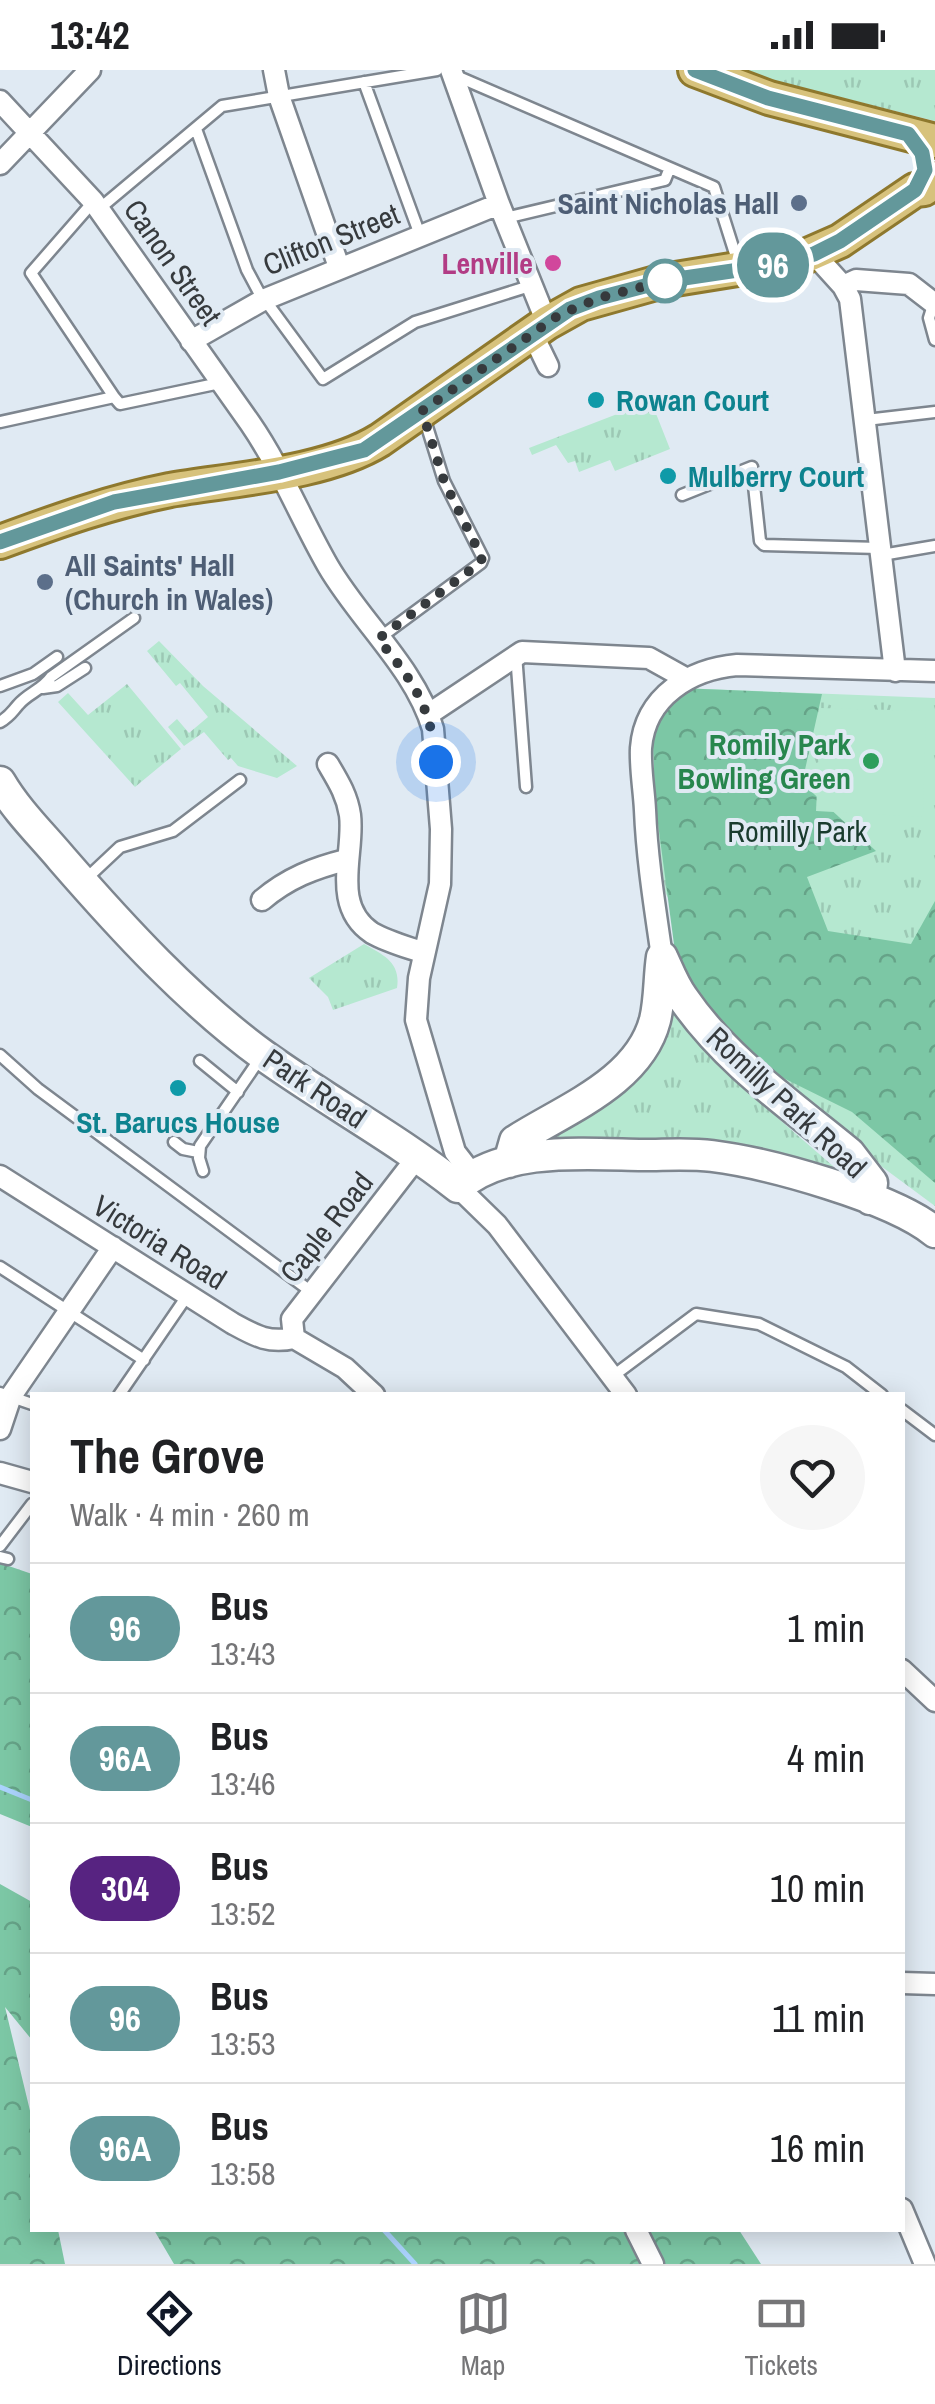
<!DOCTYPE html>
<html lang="en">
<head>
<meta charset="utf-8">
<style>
  :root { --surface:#fff; --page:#f6f6f6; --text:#202124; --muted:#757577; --line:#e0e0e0; --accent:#111827 }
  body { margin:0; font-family:"Archivo Narrow",sans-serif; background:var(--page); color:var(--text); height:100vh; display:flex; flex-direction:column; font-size:38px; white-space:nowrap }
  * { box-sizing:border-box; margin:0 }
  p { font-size:32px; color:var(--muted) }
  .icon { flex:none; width:55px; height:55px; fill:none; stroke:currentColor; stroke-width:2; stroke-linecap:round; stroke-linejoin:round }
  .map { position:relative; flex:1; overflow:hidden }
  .side { position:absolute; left:30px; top:1322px; width:875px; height:840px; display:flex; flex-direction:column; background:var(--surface); border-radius:0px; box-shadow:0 5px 25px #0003 }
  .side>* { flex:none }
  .badge { padding:0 20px; border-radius:32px; font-size:35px; line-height:65px }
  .you { position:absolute; width:50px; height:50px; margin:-25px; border:8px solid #fff; border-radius:50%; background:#1a73e8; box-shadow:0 0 0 15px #1a73e833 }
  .map>.badge { position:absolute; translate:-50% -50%; box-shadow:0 0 0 5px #fff }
  .round { display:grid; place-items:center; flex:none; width:105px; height:105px; border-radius:52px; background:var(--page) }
  .headline { display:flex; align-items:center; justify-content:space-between; height:170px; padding:0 40px }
  h1 { font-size:48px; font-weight:700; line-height:75px }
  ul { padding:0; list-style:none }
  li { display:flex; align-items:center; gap:30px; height:130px; padding:0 40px; border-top:2px solid var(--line) }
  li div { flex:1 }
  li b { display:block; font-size:38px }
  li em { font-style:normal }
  li .badge { min-width:110px; font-weight:700; text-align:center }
  .status { display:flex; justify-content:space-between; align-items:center; height:70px; padding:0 50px; background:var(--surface); direction:ltr }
  .status svg { height:28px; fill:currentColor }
  .dock { display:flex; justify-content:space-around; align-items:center; height:140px; border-top:2px solid var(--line); background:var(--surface); font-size:28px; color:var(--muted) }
  .dock a { display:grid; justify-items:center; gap:5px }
  .dock .current { color:var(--accent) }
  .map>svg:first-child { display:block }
  .grass { fill:url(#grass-tufts) }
  .forest { fill:url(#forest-crowns) }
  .garden { fill:#b5e8d0 }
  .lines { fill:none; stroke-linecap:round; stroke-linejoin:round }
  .stream { stroke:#abd3fd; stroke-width:5 }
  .lane-casing { stroke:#7e868f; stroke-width:15 }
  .street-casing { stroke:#7e868f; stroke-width:25 }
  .secondary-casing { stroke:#7e868f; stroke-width:35 }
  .primary-casing { stroke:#8e782d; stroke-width:38 }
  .lane { stroke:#fff; stroke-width:10 }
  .street { stroke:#fff; stroke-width:20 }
  .secondary { stroke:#fff; stroke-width:30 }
  .primary { stroke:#d7c27c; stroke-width:32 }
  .line-casing { stroke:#fff; stroke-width:22 }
  .line { stroke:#63989b; stroke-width:15 }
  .walk { stroke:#363a3d; stroke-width:10; stroke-dasharray:0 18 }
  .service-dot { fill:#5c6f8a; stroke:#e0eaf3; stroke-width:4 }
  .hotel-dot { fill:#d1479c; stroke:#e0eaf3; stroke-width:4 }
  .stop-dot { fill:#fff; stroke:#63989b; stroke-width:5 }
  .culture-dot { fill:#0f9aa8; stroke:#e0eaf3; stroke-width:4 }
  .leisure-dot { fill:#2e9e5b; stroke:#e0eaf3; stroke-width:4 }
  .labels { text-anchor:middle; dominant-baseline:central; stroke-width:8; stroke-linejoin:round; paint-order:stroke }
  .service-label { font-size:30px; font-weight:bold; fill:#4e5e75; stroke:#e0eaf3; text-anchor:end }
  .street-label { font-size:30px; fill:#363a3d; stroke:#e0eaf3 }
  .hotel-label { font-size:30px; font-weight:bold; fill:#b23c85; stroke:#e0eaf3; text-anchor:end }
  .culture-label { font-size:30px; font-weight:bold; fill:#0d838f; stroke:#e0eaf3; text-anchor:start }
  .leisure-label { font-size:30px; font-weight:bold; fill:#27864d; stroke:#e0eaf3; text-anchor:end }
  .park-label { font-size:30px; fill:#193b2d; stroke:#e0eaf3 }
</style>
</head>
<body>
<div class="status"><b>13:42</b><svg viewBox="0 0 49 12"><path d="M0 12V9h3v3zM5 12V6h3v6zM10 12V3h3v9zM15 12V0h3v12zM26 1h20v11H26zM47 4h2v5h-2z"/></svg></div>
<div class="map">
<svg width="935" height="2194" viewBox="0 0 935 2194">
  <defs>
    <pattern id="grass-tufts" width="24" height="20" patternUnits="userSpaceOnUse" patternTransform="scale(2.5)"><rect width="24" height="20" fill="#b5e8d0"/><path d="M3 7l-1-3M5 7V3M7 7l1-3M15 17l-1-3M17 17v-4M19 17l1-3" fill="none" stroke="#9cc8b4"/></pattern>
    <pattern id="forest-crowns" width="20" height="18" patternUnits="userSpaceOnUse" patternTransform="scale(2.5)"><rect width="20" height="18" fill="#7cc7a5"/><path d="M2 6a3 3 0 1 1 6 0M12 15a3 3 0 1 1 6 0" fill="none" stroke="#66a388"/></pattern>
  </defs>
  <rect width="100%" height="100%" fill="#e0eaf3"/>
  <path class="grass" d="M745,0H935V51L767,9Z
    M651,331L670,379L615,401L610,390L579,402L575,391L568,393L556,375L532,385L529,378Z
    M159,571L203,616L297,696L277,708L238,696L231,688L228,690L204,662L184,676L168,657L177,649L189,663L208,647L180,613L176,616L147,581Z
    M127,614L181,679L135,717L58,632L68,623L88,645Z
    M679,618L935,628V1136L843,1068L755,994L665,822L655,731L653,673Z
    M364,874C384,885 401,893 397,918L333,940L328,927L309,908Z
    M670,940L676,941C720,1001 777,1047 833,1096L831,1102L538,1074Z"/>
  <path class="forest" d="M679,618L822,624L802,713L876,781L807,807L828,861L911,874L935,831V1113L852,1042L755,994L712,955L677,897L655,731L653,673L657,640Z
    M0,1493L32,1504V1757L0,1744Z
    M0,1814L32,1832V1970L5,1937L32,2049V2160H58L65,2194H0Z
    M154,2160H739L761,2194H174Z"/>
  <path class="garden" d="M821,638L926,641L923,747L816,741Z"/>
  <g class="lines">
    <path class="stream" d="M0,1717L32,1730
      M384,2160L415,2194"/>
    <g class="lane-casing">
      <path id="lane" d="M454,5L714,117L738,193
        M364,12L420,165
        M196,59L247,200L263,230
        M93,132L31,203L114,327
        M99,139L222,36L437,0
        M505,148L665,110L669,100
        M265,230L323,309L415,252L533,215
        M934,232L929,248L935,270
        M866,350L935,342
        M0,352L114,327L120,334L220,313
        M682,425L752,397L760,471L764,475L879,478
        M882,485L935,476
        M378,569L481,493L483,488L444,411L424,347
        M516,584L526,717
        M0,616L33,604L57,587
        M43,618L57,616L85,598
        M0,652C10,646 11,643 18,635C28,623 42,620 51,607L134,548
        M87,808L120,777L173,761L240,710
        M0,985L38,1019L313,1223
        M200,991L238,1022
        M174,1072L183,1079L198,1082
        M203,1101L199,1088L200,1076L261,987
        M0,1197L144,1290
        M613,1306L696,1244L759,1254L846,1297L882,1325
        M0,1323L32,1334
        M119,1325L187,1226
        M902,1340L935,1365
        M0,1476L32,1434
        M0,1487L8,1489"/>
    </g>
    <g class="street-casing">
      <path id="street" d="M274,0L279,26L339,197
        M451,0L499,134L547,253
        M0,31L93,131L250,353C281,398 301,449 328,496C360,551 415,598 433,659L441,759L440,814L419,908L416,950L455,1082L472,1104
        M0,94L90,0
        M814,184L843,216L850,229L895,601
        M843,216L856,210L909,214L935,234
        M532,263L548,296
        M191,271L263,230L499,134
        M429,644L522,582L649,588L685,608
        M328,694C338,711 347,725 350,745C355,783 330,835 372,863C388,872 407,877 424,883
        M262,830C288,808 314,798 346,790
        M662,887C655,838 647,789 645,740C644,720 640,698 641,678C645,626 691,599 737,595L935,601
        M0,1106L232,1253C254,1265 268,1274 294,1268
        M458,1117L497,1155L626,1325
        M294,1268L292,1249L418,1086
        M294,1268L345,1298L374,1325
        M0,1359L11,1326L113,1177
        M0,1403L32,1412
        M902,1600L935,1631
        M902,1913L935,1914
        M902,2139L925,2194
        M636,2160L653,2194"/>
    </g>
    <g class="secondary-casing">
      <path id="secondary" d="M0,712C17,741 41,764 62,789C122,858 189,931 263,985C327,1031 396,1068 458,1117C504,1076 585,1084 643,1085C665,1085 689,1083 712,1086C768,1093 892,1127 935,1162
        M662,887C668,900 674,916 683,928C726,991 791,1035 849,1083L872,1113L870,1129
        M509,1092L515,1071C565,1039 639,1012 655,950C660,930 659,907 662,887"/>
    </g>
    <g class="primary-casing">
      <path id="primary" d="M695,0L769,28L935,71
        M0,472C57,451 110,432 170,420C234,409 325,404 380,370L547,253L581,234L663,211L799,189L840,171L915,120L924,119L935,110"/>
    </g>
    <use href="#lane" class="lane"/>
    <use href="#street" class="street"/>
    <use href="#secondary" class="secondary"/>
    <use href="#primary" class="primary"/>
  </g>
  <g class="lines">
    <g class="line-casing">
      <path id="line" d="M0,472L114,432L279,402L364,380L570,239L599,228L664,211L779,194L814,184L840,171L915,120L925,100L922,83L908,64L768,28L695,0"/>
    </g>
    <use href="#line" class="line"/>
    <path class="walk" d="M436,692C431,636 413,611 378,569L480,493L482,488L444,411L422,341L559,245L599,228L665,211"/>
  </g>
  <g class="service-dot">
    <circle cx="799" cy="133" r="10"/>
    <circle cx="45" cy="512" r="10"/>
  </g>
  <circle class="hotel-dot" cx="553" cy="193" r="10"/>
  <circle class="stop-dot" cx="665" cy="211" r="20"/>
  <g class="culture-dot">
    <circle cx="596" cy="330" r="10"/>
    <circle cx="668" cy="406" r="10"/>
    <circle cx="178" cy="1018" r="10"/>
  </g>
  <circle class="leisure-dot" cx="871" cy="691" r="10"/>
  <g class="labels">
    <g class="service-label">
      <text x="779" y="133">Saint Nicholas Hall</text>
      <text x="65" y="495" text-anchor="start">All Saints' Hall<tspan x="65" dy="34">(Church in Wales)</tspan></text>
    </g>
    <g class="street-label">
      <text transform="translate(331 169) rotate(-22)">Clifton Street</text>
      <text transform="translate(173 192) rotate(55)">Canon Street</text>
      <text transform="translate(315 1018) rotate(34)">Park Road</text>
      <text transform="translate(787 1032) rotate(43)">Romilly Park Road</text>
      <text transform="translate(326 1157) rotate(-52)">Caple Road</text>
      <text transform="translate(160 1172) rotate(32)">Victoria Road</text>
    </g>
    <g class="hotel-label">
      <text x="533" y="193">Lenville</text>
    </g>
    <g class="culture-label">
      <text x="616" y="330">Rowan Court</text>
      <text x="688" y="406">Mulberry Court</text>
      <text x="178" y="1052" text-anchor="middle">St. Barucs House</text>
    </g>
    <g class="leisure-label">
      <text x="851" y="674">Romily Park<tspan x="851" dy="34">Bowling Green</tspan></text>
    </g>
    <g class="park-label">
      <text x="797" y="761">Romilly Park</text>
    </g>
  </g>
</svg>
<div class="you" style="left:436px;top:692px"></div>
<b class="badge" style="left:773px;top:195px;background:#63989b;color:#fff">96</b>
<section class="side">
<div class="headline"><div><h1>The Grove</h1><p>Walk · 4 min · 260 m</p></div><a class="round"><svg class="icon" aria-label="heart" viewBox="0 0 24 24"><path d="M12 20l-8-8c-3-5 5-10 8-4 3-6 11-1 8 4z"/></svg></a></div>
<ul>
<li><span class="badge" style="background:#63989b;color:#fff">96</span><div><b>Bus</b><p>13:43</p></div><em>1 min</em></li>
<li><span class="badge" style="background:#63989b;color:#fff">96A</span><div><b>Bus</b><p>13:46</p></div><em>4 min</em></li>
<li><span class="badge" style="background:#572381;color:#fff">304</span><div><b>Bus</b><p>13:52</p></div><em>10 min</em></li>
<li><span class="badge" style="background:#63989b;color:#fff">96</span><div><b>Bus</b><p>13:53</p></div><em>11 min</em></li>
<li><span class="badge" style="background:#63989b;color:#fff">96A</span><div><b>Bus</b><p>13:58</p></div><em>16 min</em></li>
</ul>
</section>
</div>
<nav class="dock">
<a class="current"><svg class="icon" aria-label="directions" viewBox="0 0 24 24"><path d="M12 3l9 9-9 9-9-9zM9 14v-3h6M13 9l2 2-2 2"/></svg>Directions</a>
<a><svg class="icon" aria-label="map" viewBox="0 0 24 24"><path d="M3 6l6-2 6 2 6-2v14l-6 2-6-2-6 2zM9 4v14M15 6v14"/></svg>Map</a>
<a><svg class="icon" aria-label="tickets" viewBox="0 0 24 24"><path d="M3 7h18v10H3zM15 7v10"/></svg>Tickets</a>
</nav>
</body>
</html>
